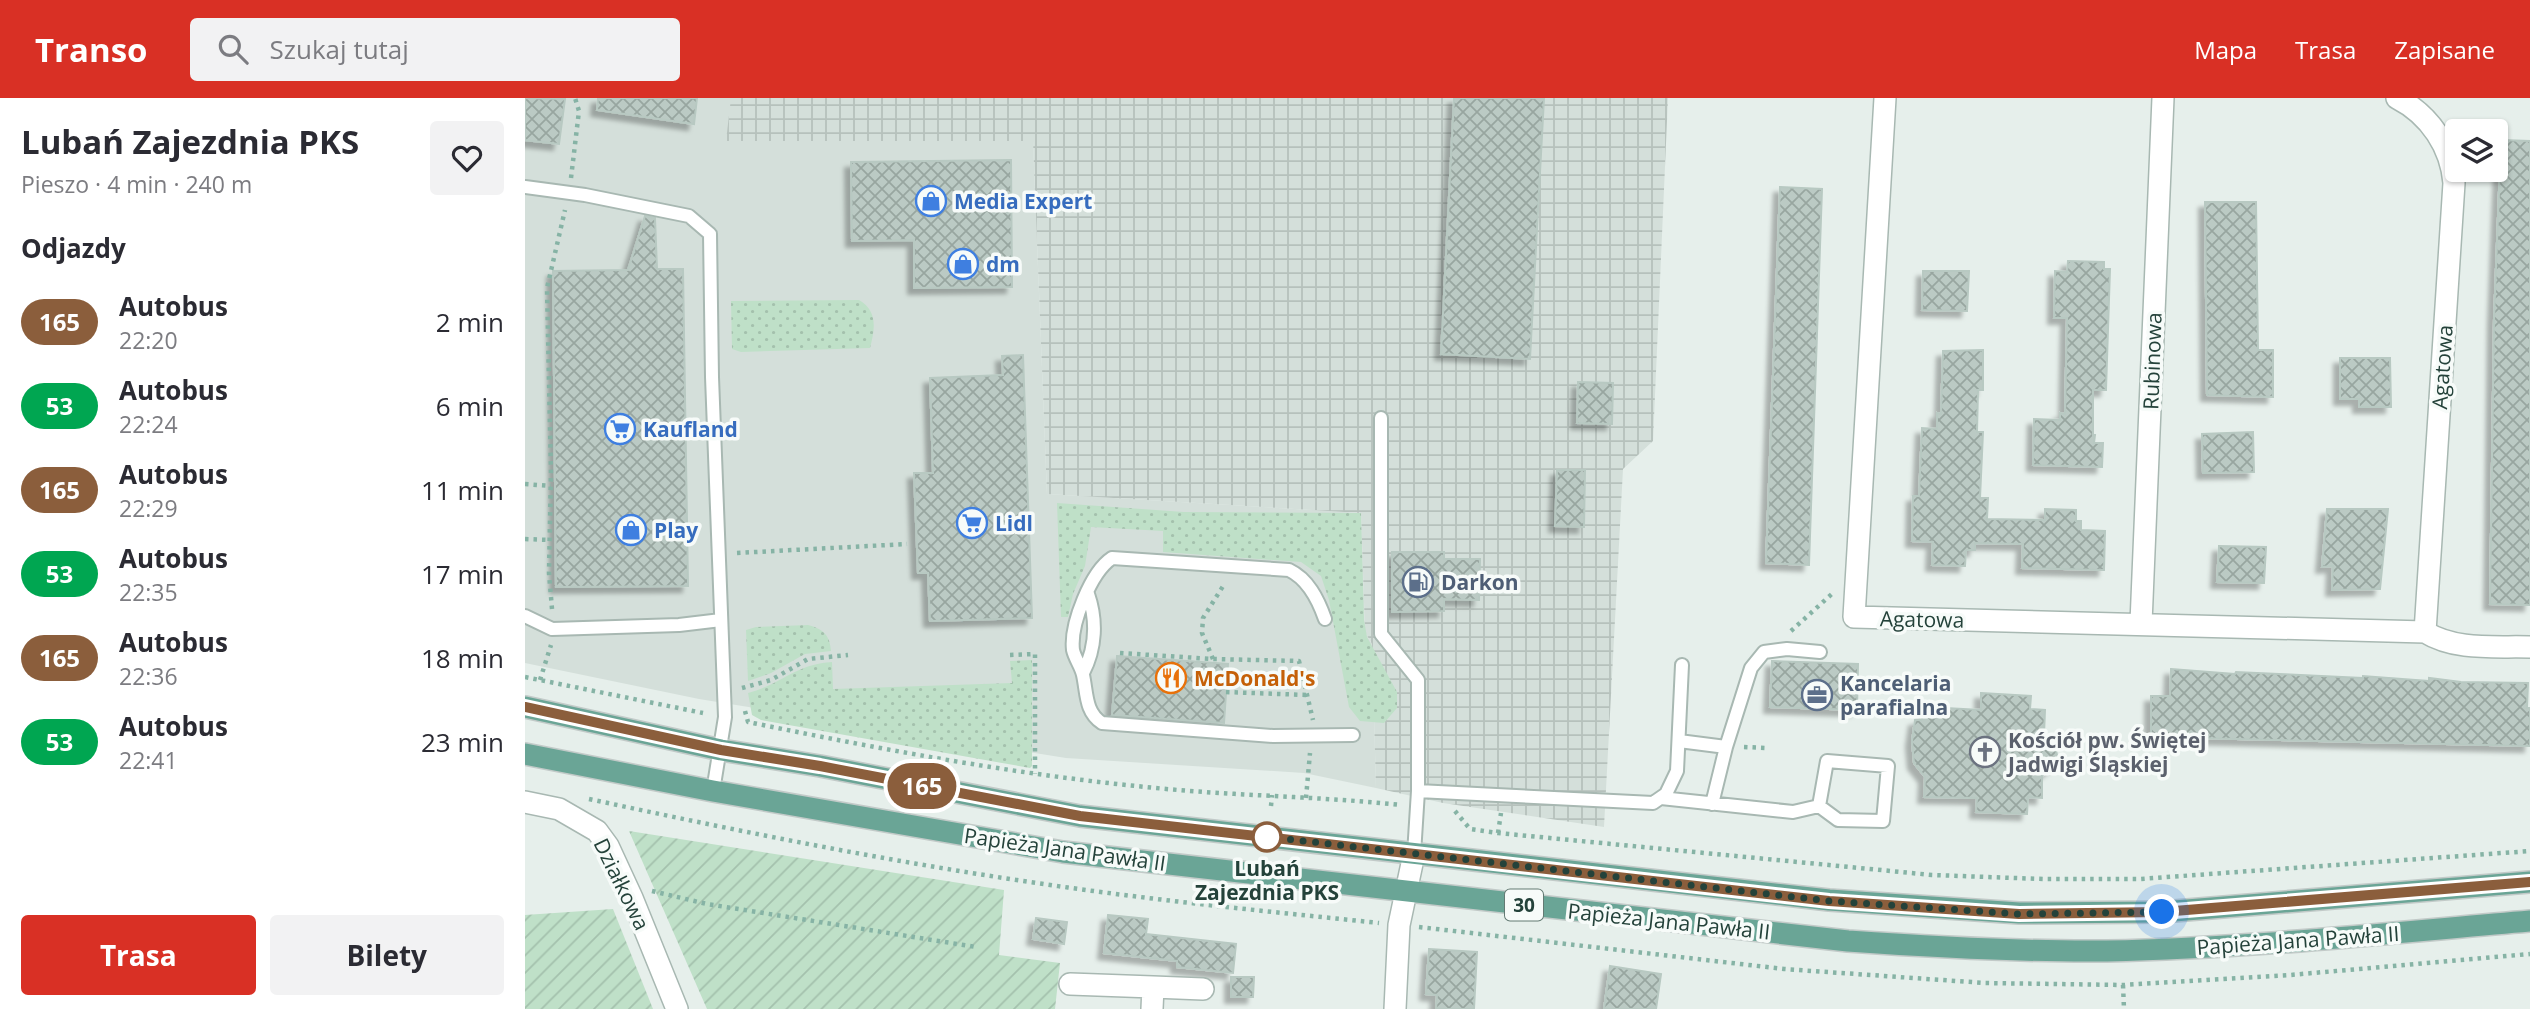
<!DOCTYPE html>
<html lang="pl">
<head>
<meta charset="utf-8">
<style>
  :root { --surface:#fff; --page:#f2f2f3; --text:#2b2b33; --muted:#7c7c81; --accent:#d93025 }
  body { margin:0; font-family:"Open Sans",sans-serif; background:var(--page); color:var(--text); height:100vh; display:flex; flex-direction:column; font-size:26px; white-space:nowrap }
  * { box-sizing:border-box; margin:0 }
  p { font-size:23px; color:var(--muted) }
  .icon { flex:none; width:38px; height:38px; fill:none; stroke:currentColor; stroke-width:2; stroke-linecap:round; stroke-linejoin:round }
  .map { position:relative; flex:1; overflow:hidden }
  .sheet { display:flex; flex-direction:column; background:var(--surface); width:525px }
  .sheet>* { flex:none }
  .badge { padding:0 14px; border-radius:23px; font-size:24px; line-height:46px }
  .buttons { position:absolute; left:1920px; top:21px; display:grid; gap:14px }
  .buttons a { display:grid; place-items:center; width:63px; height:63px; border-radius:7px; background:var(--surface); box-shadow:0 2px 5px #0004; font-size:35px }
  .you { position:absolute; width:35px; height:35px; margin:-18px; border:5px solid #fff; border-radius:50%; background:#1a73e8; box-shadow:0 0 0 10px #1a73e833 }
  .map>.badge { position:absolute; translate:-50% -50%; box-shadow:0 0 0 4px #fff }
  h2 { padding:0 21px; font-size:26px; line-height:63px }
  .round { display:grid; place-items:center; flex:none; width:74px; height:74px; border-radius:7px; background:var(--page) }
  .head { display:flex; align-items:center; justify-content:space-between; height:119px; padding:0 21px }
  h1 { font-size:33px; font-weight:700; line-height:52px }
  .cta { display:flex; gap:14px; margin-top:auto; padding:14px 21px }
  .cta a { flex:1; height:80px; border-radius:7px; background:var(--accent); color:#fff; font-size:28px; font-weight:700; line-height:80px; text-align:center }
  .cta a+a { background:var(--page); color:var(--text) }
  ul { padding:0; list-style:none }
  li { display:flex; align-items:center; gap:21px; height:84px; padding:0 21px }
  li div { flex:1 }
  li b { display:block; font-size:26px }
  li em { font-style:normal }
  li .badge { min-width:77px; font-weight:700; text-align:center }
  header { display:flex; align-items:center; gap:42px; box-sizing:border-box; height:98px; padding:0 35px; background:var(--accent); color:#fff }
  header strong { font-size:33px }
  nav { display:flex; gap:38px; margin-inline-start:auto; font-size:24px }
  .search { width:490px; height:63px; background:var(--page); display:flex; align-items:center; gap:18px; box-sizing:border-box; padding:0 24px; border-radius:7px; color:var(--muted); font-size:26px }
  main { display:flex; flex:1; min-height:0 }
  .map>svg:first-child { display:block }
  .built { fill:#d4dfda }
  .industrial { fill:url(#industrial-grid) }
  .grass { fill:url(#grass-dots) }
  .garden { fill:url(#garden-furrows) }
  .building { fill:url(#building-cross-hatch); stroke:#b8c9c2; stroke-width:2; filter:url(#shadow) }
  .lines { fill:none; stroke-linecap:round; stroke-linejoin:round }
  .service-casing { stroke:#a8b8b2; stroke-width:16 }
  .minor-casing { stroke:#a8b8b2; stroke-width:24 }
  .primary-casing { stroke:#c2cac8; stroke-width:24 }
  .path { stroke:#86b3a5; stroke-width:4.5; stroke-dasharray:3.5 5; stroke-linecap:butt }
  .service { stroke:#fff; stroke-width:12 }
  .minor { stroke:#fff; stroke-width:21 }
  .primary { stroke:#6aa596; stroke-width:21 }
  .line-casing { stroke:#fff; stroke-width:16 }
  .line { stroke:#8b5e3c; stroke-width:10 }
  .walk { stroke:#24423a; stroke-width:7; stroke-dasharray:0 12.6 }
  .stop-dot { fill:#fff; stroke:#8b5e3c; stroke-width:3.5 }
  .labels { text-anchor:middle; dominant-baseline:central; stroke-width:7; stroke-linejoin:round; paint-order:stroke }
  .shield { fill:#f7fbf9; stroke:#637a73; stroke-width:2 }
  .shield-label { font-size:19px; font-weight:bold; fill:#24423a }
  .shop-label { font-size:21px; font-weight:bold; fill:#366cbe; stroke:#f7fbf9; text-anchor:start }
  .street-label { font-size:21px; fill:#24423a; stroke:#f7fbf9 }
  .service-label { font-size:21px; font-weight:bold; fill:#4e5e75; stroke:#f7fbf9; text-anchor:start }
  .food-label { font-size:21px; font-weight:bold; fill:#c56008; stroke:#f7fbf9; text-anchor:start }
  .worship-label { font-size:21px; font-weight:bold; fill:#5b616d; stroke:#f7fbf9; text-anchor:start }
  .stop-label { font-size:21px; font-weight:bold; fill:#24423a; stroke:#f7fbf9 }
</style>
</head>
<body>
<header>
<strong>Transo</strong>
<div class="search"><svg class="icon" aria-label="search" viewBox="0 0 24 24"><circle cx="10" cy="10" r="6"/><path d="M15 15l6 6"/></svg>Szukaj tutaj</div>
<nav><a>Mapa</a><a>Trasa</a><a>Zapisane</a></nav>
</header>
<main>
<section class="sheet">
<div class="head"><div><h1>Lubań Zajezdnia PKS</h1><p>Pieszo · 4 min · 240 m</p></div><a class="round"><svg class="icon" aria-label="heart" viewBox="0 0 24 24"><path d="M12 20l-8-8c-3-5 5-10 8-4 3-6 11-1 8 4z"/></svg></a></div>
<h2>Odjazdy</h2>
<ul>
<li><span class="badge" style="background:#8b5e3c;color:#fff">165</span><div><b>Autobus</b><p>22:20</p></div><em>2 min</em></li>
<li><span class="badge" style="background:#00a651;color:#fff">53</span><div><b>Autobus</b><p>22:24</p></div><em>6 min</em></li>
<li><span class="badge" style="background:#8b5e3c;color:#fff">165</span><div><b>Autobus</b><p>22:29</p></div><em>11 min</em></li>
<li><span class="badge" style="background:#00a651;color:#fff">53</span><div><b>Autobus</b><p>22:35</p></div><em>17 min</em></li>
<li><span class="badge" style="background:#8b5e3c;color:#fff">165</span><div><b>Autobus</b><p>22:36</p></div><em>18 min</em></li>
<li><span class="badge" style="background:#00a651;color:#fff">53</span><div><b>Autobus</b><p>22:41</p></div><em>23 min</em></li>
</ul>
<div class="cta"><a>Trasa</a><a>Bilety</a></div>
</section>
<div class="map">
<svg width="2005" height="911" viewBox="0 0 2005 911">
  <defs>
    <pattern id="industrial-grid" width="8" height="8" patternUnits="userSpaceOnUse" patternTransform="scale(1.75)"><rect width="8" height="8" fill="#d4dfda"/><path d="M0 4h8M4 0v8" fill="none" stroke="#b6c1bc"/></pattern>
    <pattern id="grass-dots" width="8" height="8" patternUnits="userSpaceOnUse" patternTransform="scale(1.75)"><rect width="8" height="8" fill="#bfe0c8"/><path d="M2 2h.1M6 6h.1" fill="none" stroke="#a4c1ad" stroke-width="1.8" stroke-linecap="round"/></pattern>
    <pattern id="garden-furrows" width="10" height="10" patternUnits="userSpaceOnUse" patternTransform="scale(1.75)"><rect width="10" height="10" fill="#bfe0c8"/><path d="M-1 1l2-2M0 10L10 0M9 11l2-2" fill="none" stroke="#a4c1ad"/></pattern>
    <pattern id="building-cross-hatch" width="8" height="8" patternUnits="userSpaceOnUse" patternTransform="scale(1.75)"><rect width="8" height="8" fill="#bbcac4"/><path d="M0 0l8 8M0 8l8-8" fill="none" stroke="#98a6a0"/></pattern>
    <filter id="shadow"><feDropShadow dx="-6" dy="6" stdDeviation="2" flood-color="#0004"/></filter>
  </defs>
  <rect width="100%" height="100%" fill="#e6efeb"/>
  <path class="built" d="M0,0H207L508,43L522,396L836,415L840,534L847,546L851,690L779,675L541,660L174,601L0,565Z"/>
  <path class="industrial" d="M206,0H1143L1128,343L1098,371L1079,729L918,705L851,690L847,546L840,534L836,415L522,396L508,43H201Z"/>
  <path class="grass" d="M334,202C353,213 350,231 345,250L216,254L207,251L206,203Z
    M532,405L659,414L836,415L839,522L842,539L872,594V610L859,625L835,623L824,609L804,502L796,478L776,464L638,454V433L566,429L560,468L548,496L543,519H536Z
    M283,527C298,531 305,537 306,553L280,556L246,575L223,583L221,532L231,529Z
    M507,562V668L505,670L236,622L227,617L223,595C257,586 271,566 307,564L308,591L487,585L485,563Z"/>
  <path class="garden" d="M104,733L479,792L474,857L535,865L530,911H182Z
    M88,811L128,911H0V817Z"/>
  <path class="building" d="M0,0L40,1L34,46L0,42Z
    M73,0H172L169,26L72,12Z
    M929,0H1019L1005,261L916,256Z
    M1976,42L2005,43V507L1965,506L1969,221Z
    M486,62L487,189L389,190V142L327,143L326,64Z
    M1255,89L1297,91L1284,467L1241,465Z
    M1680,104H1731L1733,252H1748V299L1682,297Z
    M120,118L130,120L132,171H158L163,488L31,489L28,173L103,172Z
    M1543,163L1579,164V171H1585L1581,292H1568V337H1570L1569,345H1578L1577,369L1508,367L1509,321L1535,322V315L1540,316L1542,220H1529L1530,173L1542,174Z
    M1398,173H1444L1442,213L1397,212Z
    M1458,252V292H1453L1452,334H1458L1455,400H1463L1462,421L1520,422V411L1551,412V423H1556V432L1580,433L1579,472L1497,470L1498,446L1450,445V452H1441L1440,468L1407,467L1408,444L1387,443L1388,398H1394L1397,330L1412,331V315L1416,316L1418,253Z
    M498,257L507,520L405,523L403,475H393L389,375H408L405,280L478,277L477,258Z
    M1815,260H1865L1866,309H1834V301H1815Z
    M1053,284L1088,285L1087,326L1052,325Z
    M1728,334L1729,374L1678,375L1677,336Z
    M1032,372H1060L1059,429L1030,428Z
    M1802,411H1863L1855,491L1807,492L1808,468L1797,469Z
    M1694,448L1741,449L1739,485L1692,484Z
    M867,454H919V461H955L954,502L919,501V513L867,514Z
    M592,558L703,566L699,625L587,617Z
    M1247,563L1333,566L1332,612L1245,609Z
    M1646,571L1710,576L1711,574L1838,580V578L1904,583V580L1936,584L2003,585L2002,610H2005V648L1626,639V598H1645Z
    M1456,595L1506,598L1505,611L1520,612L1519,637L1530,647L1533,662L1531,667L1517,678V700L1503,699L1502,716L1451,714L1452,700L1399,699L1400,679L1389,665L1387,643L1390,622H1396L1403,609L1456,612Z
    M583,817L623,821L621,836L711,846L708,875L652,869V863L579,855Z
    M511,820L542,824L539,846L508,841Z
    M904,851L952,854L949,911H911L912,897L901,896Z
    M1085,868L1136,876L1131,911H1079Z
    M706,879H729L728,899H706Z"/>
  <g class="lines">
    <g class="service-casing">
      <path id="service" d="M0,89L60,97L164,118L185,136L187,279L200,619L188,693
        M856,320V536L893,582V693L889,756
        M0,518L27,531L154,527L196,522
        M800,521C793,501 783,481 764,472L587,460C566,474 545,526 548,552C550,561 556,568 558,577C562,595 560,614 577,625L748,638L828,637
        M558,575C571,550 572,522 563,496
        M1154,643L1201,649L1226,570L1239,554L1262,551L1295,554
        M893,693L1128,705L1141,696L1152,673L1157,567
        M1136,700L1268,714L1294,708L1313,722L1358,723L1363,668L1302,663L1294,708
        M1187,706L1201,649"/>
    </g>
    <g class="minor-casing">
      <path id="minor" d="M1360,0L1329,519L1900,534L1929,85C1926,49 1905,17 1872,0
        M1616,525L1638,0
        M1900,534C1931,553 1969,548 2005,549
        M0,704L34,711L72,733L83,748L107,800L152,911
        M545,886L628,889L627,911
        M628,889L678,891
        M870,911L874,827L889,756"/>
    </g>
    <g class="primary-casing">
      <path id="primary" d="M0,609L196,652L295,668L555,718L1304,802L1494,815L1637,814L2005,784
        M0,656L188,693L538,754L1323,843C1409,849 1495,854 1582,853C1723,850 1864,835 2005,823"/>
    </g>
    <path class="path" d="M46,80L54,13L50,0
      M0,386L26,388
      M0,441L25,442
      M212,455L382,446
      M27,511L24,475L26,374L22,190L40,112
      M1266,533L1309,494
      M595,555L688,561L774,563L788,622
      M485,557L510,556V676
      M688,561L677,535L678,520L700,485
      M0,579L178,615
      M15,582L26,547
      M217,590L246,582L283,561L323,557
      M701,594L782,597
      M220,613L223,624C355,651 487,676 621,689C706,698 791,698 876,707
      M1219,649L1242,650
      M781,700L785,655
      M64,701C213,733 361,763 512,785C625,802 739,813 854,825
      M746,708L747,697
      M930,713L945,731L973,735L1407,777L1518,781H1615L2005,753
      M973,735L976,715
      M127,793L182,806L451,849
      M894,829L1259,871L1460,885L1598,887L1765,877L2005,856
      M1598,887L1599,911"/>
    <use href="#service" class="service"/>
    <use href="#minor" class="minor"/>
    <use href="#primary" class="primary"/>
  </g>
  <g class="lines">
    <g class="line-casing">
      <path id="line" d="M0,609L196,652L295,668L555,718L1304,803L1494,816L1637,814L2005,784"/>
    </g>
    <use href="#line" class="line"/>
    <path class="walk" d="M742,739L735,738L1304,803L1494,816L1637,814"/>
  </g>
  <defs>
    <g id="shop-ring" transform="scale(1.575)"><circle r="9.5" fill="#f7fbf9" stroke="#3f7fe0" stroke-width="1.5"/><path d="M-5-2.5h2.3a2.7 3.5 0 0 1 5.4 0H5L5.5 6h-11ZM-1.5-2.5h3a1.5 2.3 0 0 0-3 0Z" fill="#3f7fe0"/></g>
    <g id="supermarket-ring" transform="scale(1.575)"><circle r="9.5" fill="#f7fbf9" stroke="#3f7fe0" stroke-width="1.5"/><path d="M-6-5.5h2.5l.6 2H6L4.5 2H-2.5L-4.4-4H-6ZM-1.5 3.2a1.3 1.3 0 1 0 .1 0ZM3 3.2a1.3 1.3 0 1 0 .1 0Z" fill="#3f7fe0"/></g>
    <g id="fuel-ring" transform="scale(1.575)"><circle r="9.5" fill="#f7fbf9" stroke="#5c6f8a" stroke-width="1.5"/><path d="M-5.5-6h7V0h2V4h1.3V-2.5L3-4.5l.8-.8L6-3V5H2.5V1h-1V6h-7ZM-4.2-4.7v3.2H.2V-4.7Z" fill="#5c6f8a"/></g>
    <g id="restaurant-ring" transform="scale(1.575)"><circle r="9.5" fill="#f7fbf9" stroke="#e8710a" stroke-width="1.5"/><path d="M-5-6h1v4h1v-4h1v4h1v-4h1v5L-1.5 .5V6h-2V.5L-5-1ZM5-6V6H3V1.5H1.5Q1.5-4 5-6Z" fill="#e8710a"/></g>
    <g id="office-ring" transform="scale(1.575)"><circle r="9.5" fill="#f7fbf9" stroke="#5c6f8a" stroke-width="1.5"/><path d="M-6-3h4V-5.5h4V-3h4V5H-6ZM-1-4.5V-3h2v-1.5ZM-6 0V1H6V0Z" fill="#5c6f8a"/></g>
    <g id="church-ring" transform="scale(1.575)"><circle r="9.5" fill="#f7fbf9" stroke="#6b7280" stroke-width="1.5"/><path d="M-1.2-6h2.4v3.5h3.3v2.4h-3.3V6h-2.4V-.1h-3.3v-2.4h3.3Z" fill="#6b7280"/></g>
  </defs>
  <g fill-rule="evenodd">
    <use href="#shop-ring" x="406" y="103"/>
    <use href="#shop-ring" x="438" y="166"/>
    <use href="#supermarket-ring" x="95" y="331"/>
    <use href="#supermarket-ring" x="447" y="425"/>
    <use href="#shop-ring" x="106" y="432"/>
    <use href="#fuel-ring" x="893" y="484"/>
    <use href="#restaurant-ring" x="646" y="580"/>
    <use href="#office-ring" x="1292" y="597"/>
    <use href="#church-ring" x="1460" y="654"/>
  </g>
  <circle class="stop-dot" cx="742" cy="739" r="14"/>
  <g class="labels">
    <rect class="shield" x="980" y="791.5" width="38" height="31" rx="5"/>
    <g class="shield-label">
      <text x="999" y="807">30</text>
    </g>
    <g class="shop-label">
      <text x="429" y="103">Media Expert</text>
      <text x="461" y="166">dm</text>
      <text x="118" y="331">Kaufland</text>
      <text x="470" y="425">Lidl</text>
      <text x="129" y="432">Play</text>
    </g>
    <g class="street-label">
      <text transform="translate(1627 263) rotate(-88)">Rubinowa</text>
      <text transform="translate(1917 269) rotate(-86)">Agatowa</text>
      <text transform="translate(1397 521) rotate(1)">Agatowa</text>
      <text transform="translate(540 751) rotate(8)">Papieża Jana Pawła II</text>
      <text transform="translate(97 786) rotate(64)">Działkowa</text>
      <text transform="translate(1144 823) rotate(6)">Papieża Jana Pawła II</text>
      <text transform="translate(1773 842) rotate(-4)">Papieża Jana Pawła II</text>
    </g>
    <g class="service-label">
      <text x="916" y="484">Darkon</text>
      <text x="1315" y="585">Kancelaria<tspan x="1315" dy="24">parafialna</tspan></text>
    </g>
    <g class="food-label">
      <text x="669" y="580">McDonald's</text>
    </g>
    <g class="worship-label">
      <text x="1483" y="642">Kościół pw. Świętej<tspan x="1483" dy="24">Jadwigi Śląskiej</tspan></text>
    </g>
    <g class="stop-label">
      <text x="742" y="770">Lubań<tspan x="742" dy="24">Zajezdnia PKS</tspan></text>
    </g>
  </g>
</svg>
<div class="buttons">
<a><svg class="icon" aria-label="layers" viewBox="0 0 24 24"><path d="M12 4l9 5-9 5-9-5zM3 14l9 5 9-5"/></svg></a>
</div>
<div class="you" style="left:1637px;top:814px"></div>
<b class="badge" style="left:397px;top:688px;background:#8b5e3c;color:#fff">165</b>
</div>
</main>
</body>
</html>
